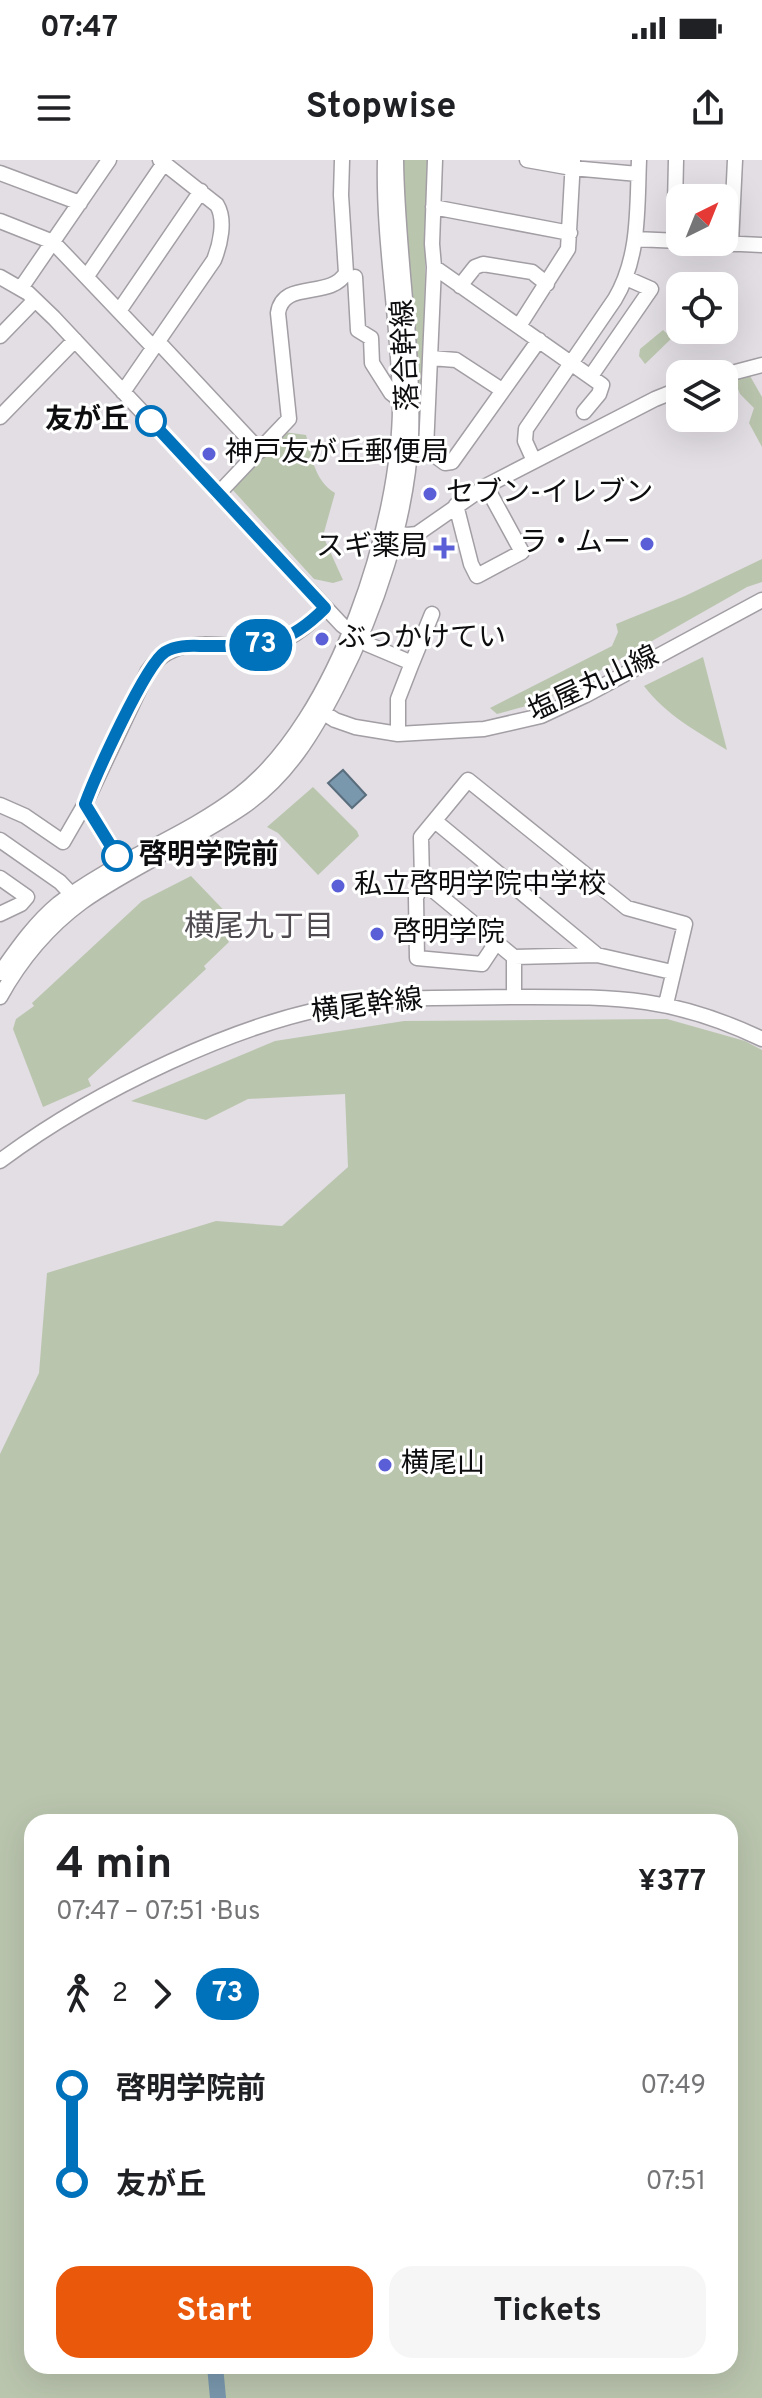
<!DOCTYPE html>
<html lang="en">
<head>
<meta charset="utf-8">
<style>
  :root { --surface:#fff; --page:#f6f6f6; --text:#202124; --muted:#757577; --accent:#ea580c }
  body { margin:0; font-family:Overpass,"Noto Sans JP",sans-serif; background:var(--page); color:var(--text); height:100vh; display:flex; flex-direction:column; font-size:30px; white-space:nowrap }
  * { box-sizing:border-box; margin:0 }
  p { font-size:26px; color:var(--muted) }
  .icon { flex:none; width:44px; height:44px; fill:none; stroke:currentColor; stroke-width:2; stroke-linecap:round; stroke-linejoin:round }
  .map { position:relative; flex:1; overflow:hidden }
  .side { position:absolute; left:24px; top:1654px; width:714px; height:560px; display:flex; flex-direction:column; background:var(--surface); border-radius:24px; box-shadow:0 8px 32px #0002 }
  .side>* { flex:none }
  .badge { padding:0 16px; border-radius:26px; font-size:28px; line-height:52px }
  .needle { width:52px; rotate:43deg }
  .controls { position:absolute; left:666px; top:24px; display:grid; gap:16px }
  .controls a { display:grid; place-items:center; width:72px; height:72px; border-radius:16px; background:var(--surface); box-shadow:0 8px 32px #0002; font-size:40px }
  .map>.badge { position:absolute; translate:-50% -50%; box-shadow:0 0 0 4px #fff }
  .legs { display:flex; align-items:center; gap:12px; height:88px; padding:0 32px; font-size:26px }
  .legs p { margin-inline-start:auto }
  .summary { display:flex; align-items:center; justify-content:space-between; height:136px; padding:0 32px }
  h1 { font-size:44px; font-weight:700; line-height:60px }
  .action { display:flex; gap:16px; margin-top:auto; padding:16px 32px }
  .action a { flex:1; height:92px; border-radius:24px; background:var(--accent); color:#fff; font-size:32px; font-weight:700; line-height:92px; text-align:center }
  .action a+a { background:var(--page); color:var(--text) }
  ul { padding:0 32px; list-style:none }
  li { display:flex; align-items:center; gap:28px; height:96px; font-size:30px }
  li i { display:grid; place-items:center; width:12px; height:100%; margin:0 10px; background:currentColor }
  li i::after { content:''; width:20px; height:20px; margin:-10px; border:6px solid; border-radius:50%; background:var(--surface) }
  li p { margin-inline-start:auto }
  li:first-child i { background:linear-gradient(#0000 50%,currentColor 0) }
  li:last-child i { background:linear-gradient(currentColor 50%,#0000 0) }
  .status { display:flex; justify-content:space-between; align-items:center; height:56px; padding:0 40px; background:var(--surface); direction:ltr }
  .status svg { height:22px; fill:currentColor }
  header { display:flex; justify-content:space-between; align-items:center; height:104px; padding:0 32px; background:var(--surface); font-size:36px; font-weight:700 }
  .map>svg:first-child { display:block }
  .green { fill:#bac5ae; fill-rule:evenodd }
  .water { fill:#7997ad; stroke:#596d7d; stroke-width:2 }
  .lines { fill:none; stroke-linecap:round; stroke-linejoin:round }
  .river { stroke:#7997ad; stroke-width:16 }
  .minor-casing { stroke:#a29ea4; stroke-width:17 }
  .minor { stroke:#fff; stroke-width:14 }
  .line-1-casing { stroke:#fff; stroke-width:18 }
  .line-1 { stroke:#0072bc; stroke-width:12 }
  .stop-1-dot { fill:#fff; stroke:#0072bc; stroke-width:4 }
  .poi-dot { fill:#5b5fd7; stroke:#fff; stroke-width:3 }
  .labels { text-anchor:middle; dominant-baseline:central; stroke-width:6; stroke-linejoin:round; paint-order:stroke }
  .street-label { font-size:28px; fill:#0d0c0e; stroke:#fff }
  .stop-label { font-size:28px; font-weight:bold; fill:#0d0c0e; stroke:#fff; text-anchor:end }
  .poi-label { font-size:28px; fill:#0d0c0e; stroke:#fff; text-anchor:start }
  .neighbourhood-label { font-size:30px; fill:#4f4b51; stroke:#fff }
</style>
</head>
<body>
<div class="status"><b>07:47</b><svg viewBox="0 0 49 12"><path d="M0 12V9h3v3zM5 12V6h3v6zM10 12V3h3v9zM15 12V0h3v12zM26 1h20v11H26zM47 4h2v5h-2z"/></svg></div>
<header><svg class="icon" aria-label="menu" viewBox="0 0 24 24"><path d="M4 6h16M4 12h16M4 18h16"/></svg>Stopwise<svg class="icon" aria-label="share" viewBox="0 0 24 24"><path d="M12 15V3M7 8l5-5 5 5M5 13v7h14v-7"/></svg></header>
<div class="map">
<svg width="762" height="2238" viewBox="0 0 762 2238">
  <rect width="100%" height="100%" fill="#e2dee4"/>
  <path class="green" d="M403,0H427L422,294L419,295L420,271L409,125Z
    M663,170L672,178L645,204L639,196L640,189Z
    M750,216L762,237V287L749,263L754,248L740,234L734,219Z
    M284,272L306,275C312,297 314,320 335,333L323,376L343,420L333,423L314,419L231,328Z
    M762,399V422L747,427L578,523L537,543L497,554L490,548L612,486L618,472L616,464L685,436Z
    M703,497L727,590C696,571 666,555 644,526Z
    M313,627L357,671L359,676L318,715L278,673L267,667Z
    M191,716L237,764L225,776L229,782L204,806L206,809L88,919L91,926L43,947L13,869L16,859L34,846L32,843L142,741Z
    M667,859L745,881L762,890V2238H0V1294L39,1213L47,1113L216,1061L282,1066L348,1007L345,934L248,939L206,960L131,941L275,881L404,861ZM730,1662V2206H32V1662Z"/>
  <path class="water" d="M343,610L366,635L352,648L328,623Z"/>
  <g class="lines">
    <path class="river" d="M215,2206L218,2238"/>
    <g class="minor-casing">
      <path id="minor" d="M435,0L432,84L434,107L602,225L599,234L584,252
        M527,0L572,8L638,14
        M676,0L675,45H680
        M0,13L80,43
        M433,47L570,73
        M0,61L53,82L153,187
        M635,79L680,81
        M699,82L762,85
        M731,84L735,0
        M434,107L426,289L445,303L452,302L539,180
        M87,116L164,3
        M0,117L28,133L54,158L342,465L367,484L412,503L398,539V574
        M355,117L358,170L371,178L372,203L391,233L400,240
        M460,126L475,107L483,104L532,112L547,124
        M21,128L109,0
        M119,151L201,31
        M519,166L568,89L573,0
        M0,176L35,140
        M156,183L163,187L260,291
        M431,198L456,200L502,230
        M724,215L762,205
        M591,216L651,129L626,118
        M123,232L214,100C220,85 226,60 217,45L160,0
        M0,257L75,180
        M534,301L525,281L526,269L615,139C640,97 637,48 639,0
        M218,334L289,259L278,153C283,119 330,140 346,113L341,35L342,0
        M456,345L471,404L477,416L522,392L486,326
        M387,372L407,375L417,374L486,326L655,239L680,229
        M412,503L432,454
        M316,548L335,560L355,567L398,574L484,569L541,556L586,535L762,440
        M0,645L25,656L63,682L85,644
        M435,661L597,795L672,812
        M0,680L60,722L78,741
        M122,703L85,644L148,511C179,466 230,495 275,483C295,478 311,462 325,448
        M0,718L27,737L21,744L0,754
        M422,721L416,738L417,798L482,804L496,783
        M514,797L597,795
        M0,813C17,789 35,763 58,744C114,700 183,678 239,635C337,560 401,362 400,242C399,161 383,81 385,0
        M0,837C20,801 48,767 82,742C133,706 192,682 243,647C288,616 314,572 338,525C376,451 407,360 411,277C414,185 397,92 396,0
        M514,837V797L422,721L421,677L468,620L627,748L685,764L666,844
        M0,1001C91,933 244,857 357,843C409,836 462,838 514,837C614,837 670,835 762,879"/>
    </g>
    <use href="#minor" class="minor"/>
  </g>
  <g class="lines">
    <g class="line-1-casing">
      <path id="line-1" d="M117,696L85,644C95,617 145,505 165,492C178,484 193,486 207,486C262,486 284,489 325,448L151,261"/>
    </g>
    <use href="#line-1" class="line-1"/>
  </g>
  <g class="stop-1-dot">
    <circle cx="151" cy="261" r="14"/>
    <circle cx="117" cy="696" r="14"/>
  </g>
  <g class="poi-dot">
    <circle cx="209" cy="294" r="8"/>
    <circle cx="430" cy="334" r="8"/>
    <circle cx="647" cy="384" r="8"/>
    <path d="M440 376h8v8h8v8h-8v8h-8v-8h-8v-8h8z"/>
    <circle cx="322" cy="479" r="8"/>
    <circle cx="338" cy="726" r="8"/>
    <circle cx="377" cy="774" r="8"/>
    <circle cx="385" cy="1305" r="8"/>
  </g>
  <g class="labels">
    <g class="street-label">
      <text transform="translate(407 195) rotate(-93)">落合幹線</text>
      <text transform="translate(594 525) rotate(-25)">塩屋丸山線</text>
      <text transform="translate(367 847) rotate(-7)">横尾幹線</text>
    </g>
    <g class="stop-label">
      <text x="129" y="261">友が丘</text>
      <text x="139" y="696" text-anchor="start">啓明学院前</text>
    </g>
    <g class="poi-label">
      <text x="225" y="294">神戸友が丘郵便局</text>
      <text x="446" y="334">セブン-イレブン</text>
      <text x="631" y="384" text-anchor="end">ラ・ムー</text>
      <text x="428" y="388" text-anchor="end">スギ薬局</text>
      <text x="338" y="479">ぶっかけてい</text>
      <text x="354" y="726">私立啓明学院中学校</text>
      <text x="393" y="774">啓明学院</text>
      <text x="401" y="1305">横尾山</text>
    </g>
    <g class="neighbourhood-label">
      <text x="259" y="768">横尾九丁目</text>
    </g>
  </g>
</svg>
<div class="controls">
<a><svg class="needle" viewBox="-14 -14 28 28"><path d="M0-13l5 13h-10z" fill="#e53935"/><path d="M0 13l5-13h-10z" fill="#757577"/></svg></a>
<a><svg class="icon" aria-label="locate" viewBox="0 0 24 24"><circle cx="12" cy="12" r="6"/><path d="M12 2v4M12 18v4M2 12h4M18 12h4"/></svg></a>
<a><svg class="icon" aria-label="layers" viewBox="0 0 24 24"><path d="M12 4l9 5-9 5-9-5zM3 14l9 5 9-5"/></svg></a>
</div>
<b class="badge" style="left:261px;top:485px;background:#0072bc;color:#fff">73</b>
<section class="side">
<div class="summary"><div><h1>4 min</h1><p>07:47 – 07:51 · Bus</p></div><b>¥377</b></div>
<div class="legs"><svg class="icon" aria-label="walk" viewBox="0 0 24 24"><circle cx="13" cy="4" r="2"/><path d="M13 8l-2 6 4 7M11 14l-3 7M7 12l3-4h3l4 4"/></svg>2<svg class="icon" aria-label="forward" viewBox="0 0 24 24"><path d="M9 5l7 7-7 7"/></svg><b class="badge" style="background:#0072bc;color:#fff">73</b></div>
<ul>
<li><i style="color:#0072bc"></i><b>啓明学院前</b><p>07:49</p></li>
<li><i style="color:#0072bc"></i><b>友が丘</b><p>07:51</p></li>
</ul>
<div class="action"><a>Start</a><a>Tickets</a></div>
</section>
</div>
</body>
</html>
